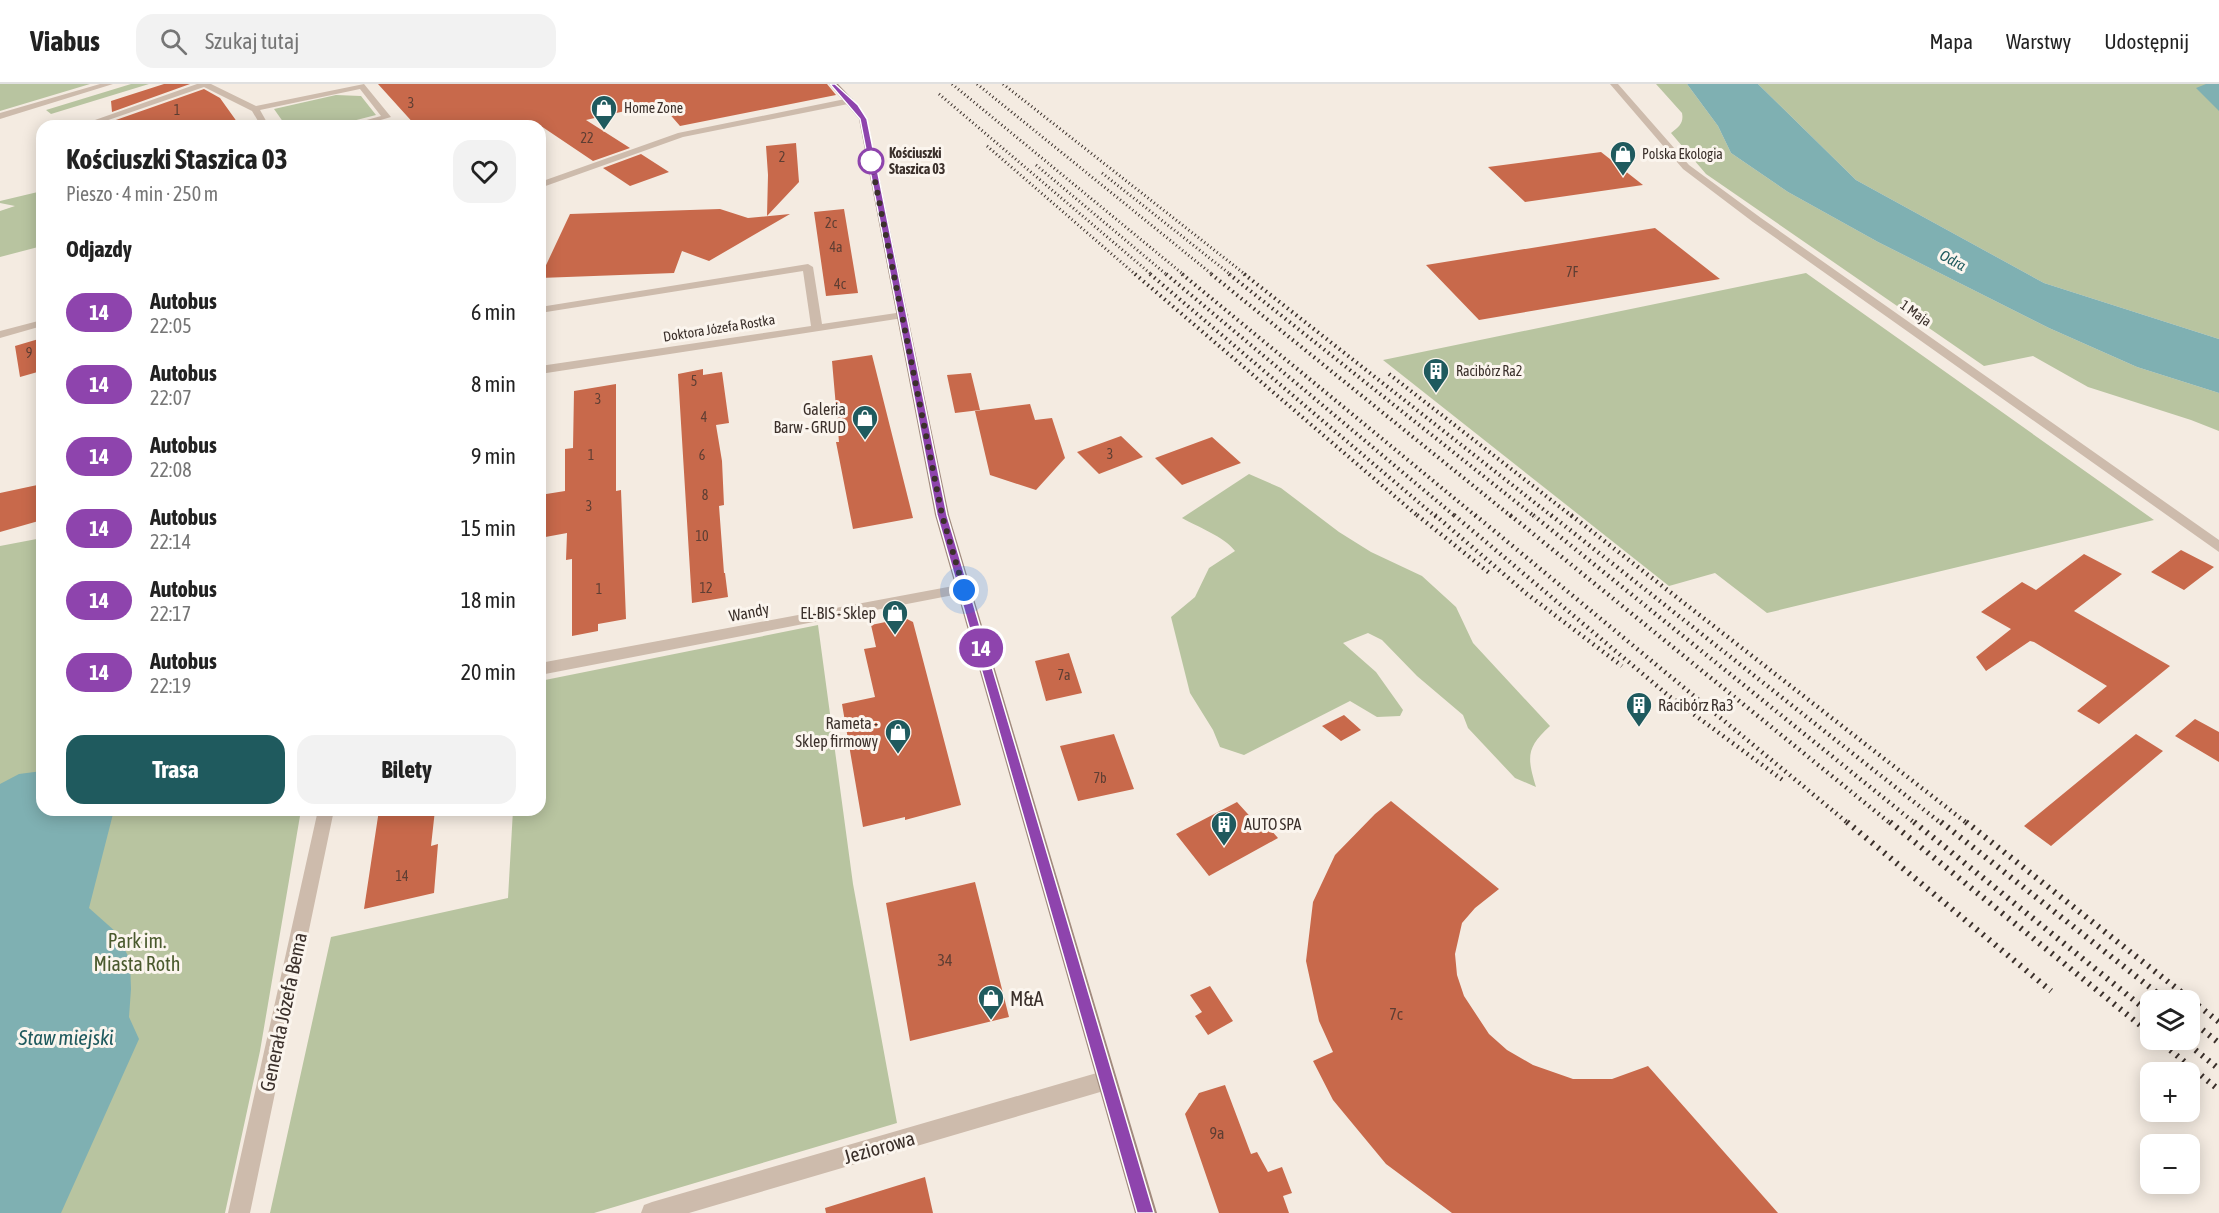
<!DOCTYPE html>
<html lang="pl">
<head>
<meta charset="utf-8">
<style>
  :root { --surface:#fff; --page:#f2f2f2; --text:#222; --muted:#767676; --line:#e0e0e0; --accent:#1f5a5e }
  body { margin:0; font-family:"Asap Condensed",sans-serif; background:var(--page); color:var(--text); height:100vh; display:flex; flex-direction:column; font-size:22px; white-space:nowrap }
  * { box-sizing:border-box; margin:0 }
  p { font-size:20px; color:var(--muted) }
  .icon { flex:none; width:33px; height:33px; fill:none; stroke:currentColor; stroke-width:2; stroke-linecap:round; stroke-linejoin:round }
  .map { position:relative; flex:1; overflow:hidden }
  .sheet { position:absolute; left:36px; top:36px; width:510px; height:696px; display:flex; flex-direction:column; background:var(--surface); border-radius:18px; box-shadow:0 3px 15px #0003 }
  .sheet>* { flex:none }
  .badge { padding:0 12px; border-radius:20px; font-size:21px; line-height:39px }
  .buttons { position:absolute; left:2140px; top:906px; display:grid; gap:12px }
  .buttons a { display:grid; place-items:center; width:60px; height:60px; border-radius:12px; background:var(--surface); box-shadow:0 3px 15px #0003; font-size:30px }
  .you { position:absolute; width:30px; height:30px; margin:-15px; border:4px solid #fff; border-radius:50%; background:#1a73e8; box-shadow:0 0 0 9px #1a73e833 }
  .map>.badge { position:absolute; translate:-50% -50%; box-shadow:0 0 0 3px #fff }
  h2 { padding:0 30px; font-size:22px; line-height:54px }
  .round { display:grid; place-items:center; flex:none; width:63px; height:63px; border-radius:18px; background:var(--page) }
  .head { display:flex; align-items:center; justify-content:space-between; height:102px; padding:0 30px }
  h1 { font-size:28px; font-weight:700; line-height:45px }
  .cta { display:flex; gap:12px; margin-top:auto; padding:12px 30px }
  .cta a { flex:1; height:69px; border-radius:18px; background:var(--accent); color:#fff; font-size:24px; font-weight:700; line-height:69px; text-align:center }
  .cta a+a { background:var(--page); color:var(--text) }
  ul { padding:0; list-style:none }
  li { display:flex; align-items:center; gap:18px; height:72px; padding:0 30px }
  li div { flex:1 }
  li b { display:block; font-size:22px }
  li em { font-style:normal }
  li .badge { min-width:66px; font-weight:700; text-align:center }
  header { display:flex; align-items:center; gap:36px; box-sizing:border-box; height:84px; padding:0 30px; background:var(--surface); border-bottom:2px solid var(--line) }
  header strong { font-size:28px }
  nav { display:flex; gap:33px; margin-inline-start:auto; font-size:21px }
  .search { width:420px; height:54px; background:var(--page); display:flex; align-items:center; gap:15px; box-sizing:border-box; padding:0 21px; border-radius:18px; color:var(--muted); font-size:22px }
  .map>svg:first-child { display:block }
  .green { fill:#b8c4a0 }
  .water { fill:#7fb0b2 }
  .building { fill:#c8694b }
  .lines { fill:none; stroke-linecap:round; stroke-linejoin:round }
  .minor { fill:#cdbbac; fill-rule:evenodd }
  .tertiary { fill:#cdbbac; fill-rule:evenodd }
  .secondary { fill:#a18a7d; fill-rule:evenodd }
  .rail-far3 { stroke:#3b302b; stroke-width:3; stroke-dasharray:1 3; stroke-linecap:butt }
  .rail-far2 { stroke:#3b302b; stroke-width:4; stroke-dasharray:1.5 4; stroke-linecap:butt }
  .rail-far1 { stroke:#3b302b; stroke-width:4.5; stroke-dasharray:1.5 4.5; stroke-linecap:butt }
  .rail { stroke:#3b302b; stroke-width:6; stroke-dasharray:2 6; stroke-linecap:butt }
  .line { fill:#8e44ad; stroke:#fff; stroke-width:1.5 }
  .walk { stroke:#3b302b; stroke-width:6; stroke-dasharray:0 10.8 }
  .stop-dot { fill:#fff; stroke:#8e44ad; stroke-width:3 }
  .labels { text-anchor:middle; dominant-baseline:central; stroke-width:6; stroke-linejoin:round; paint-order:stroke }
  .number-label { font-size:14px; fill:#5e3e33 }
  .far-poi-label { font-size:14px; fill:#3b302b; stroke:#fbf5ee; text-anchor:start }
  .far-stop-label { font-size:14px; font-weight:bold; fill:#3b302b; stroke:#fbf5ee; text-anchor:start }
  .far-street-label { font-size:14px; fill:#3b302b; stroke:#fbf5ee }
  .far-water-label { font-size:15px; font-style:italic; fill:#1f5a5e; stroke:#fbf5ee }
  .poi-label { font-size:16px; fill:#3b302b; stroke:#fbf5ee; text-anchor:end }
  .street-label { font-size:16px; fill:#3b302b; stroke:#fbf5ee }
  .near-number-label { font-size:16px; fill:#5e3e33 }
  .near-park-label { font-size:20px; fill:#4a5a2e; stroke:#fbf5ee }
  .near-poi-label { font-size:20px; fill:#3b302b; stroke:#fbf5ee; text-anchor:start }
  .near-street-label { font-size:20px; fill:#3b302b; stroke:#fbf5ee }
  .near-water-label { font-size:21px; font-style:italic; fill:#1f5a5e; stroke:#fbf5ee }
</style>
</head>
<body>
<header>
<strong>Viabus</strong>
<div class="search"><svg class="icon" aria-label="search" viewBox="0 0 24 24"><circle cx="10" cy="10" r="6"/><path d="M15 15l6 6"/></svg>Szukaj tutaj</div>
<nav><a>Mapa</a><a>Warstwy</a><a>Udostępnij</a></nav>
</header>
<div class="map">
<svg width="2219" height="1129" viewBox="0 0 2219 1129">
  <rect width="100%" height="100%" fill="#f4ebe1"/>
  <path class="green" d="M0,0H90L0,27Z
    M131,0H149L51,30L46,26Z
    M1656,0H1687L1718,42L1731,69L1788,108L1878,158L2049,244L2137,283L2219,309V347L2191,336L2088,303L2033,272L1984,282L1706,90L1671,49C1679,43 1684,39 1682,29Z
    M1758,0H2219V255L2044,199L1856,96Z
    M336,11L361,12L376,31L333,42H286L274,25Z
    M42,107V162L0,173V127L15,122L0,119V117Z
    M1806,189L2154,436L1767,529L1715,489L1669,502L1383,276Z
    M1249,390L1281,404L1339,448L1371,468L1422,492L1456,523L1473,559L1550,642C1526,664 1527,673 1536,703L1515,694L1468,644L1463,631L1417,592L1382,556L1368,549L1343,559L1376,588L1403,626L1400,632L1377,633L1350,617L1244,671L1220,663L1213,646L1190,609L1171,533L1195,513L1209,484L1235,467C1225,453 1198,443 1182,434Z
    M42,454V726H301L260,967L225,1129H0V462Z
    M818,541L853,800L897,1039L594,1129H270L331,853L508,814L513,726H540V597Z"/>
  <path class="water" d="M1687,0H1758L1856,96L2044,199L2219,255V309L2137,283L2049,244L1878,158L1788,108L1731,69L1718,42Z
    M2206,0H2219V27L2196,4Z
    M42,687V726H114L89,824L116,848L130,876L131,905L129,933L139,955L61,1129H0V700L19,690Z"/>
  <path class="building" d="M164,0H190L112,28L111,17Z
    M378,0H827L836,11L680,42L660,19L586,36L630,64L593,77L541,42H416Z
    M204,5L220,14L240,42H114L113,37Z
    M796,59L799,98L767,132L768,91L766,62Z
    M1601,68L1643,101L1525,118L1488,83Z
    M641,70L669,88L630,102L603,84Z
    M720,125L748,134L790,130L709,177L682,167L674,189L540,194L570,130Z
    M844,125L858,209L826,212L814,128Z
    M1655,144L1720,195L1479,236L1426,181Z
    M42,254L41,287L20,293L15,262Z
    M872,271L913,434L853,445L836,358H839L832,277Z
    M703,285V291L722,288L729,339L716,341L722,377L724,421L719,422L724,489H725L728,513L692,519L678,290Z
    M971,289L980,326L955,329L947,291Z
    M616,300V407L621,406L626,535L598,540V547L572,552V475L566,476L567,449L540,454V411L565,407V365L573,364L574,307Z
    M1030,320L1035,336L1052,334L1065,374L1036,406L990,391L975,327Z
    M1121,352L1143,373L1099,390L1077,368Z
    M1212,353L1241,379L1182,401L1155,374Z
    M42,400V436L0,448V409Z
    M2181,466L2214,483L2184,506L2151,488Z
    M2084,470L2122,490L2074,527L2170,582L2099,640L2077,627L2107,602L2034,558L2030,557L1986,587L1976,573L2011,545L1981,528L2022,498L2036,506Z
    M905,534L913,538L961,721L905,736V733L863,743L842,620L875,613L864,565L876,563L871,541Z
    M1069,569L1082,609L1046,617L1035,577Z
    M1344,631L1361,646L1341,657L1322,642Z
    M2195,635L2219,648V678L2175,652Z
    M1114,650L1134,705L1078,717L1060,662Z
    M2136,650L2163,667L2051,762L2024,742Z
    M1391,717L1499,805L1475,824L1462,839L1455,870L1457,891L1464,912L1489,950L1507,966L1533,981L1573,995H1612L1648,982L1778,1129H1452L1386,1080L1333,1016L1313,977L1333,968L1319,937L1306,877L1313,818L1335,771L1375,730Z
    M1237,718L1256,739L1262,736L1278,754L1209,792L1176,750Z
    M379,726H435L431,762L438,760L434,809L364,825Z
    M975,798L1009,933L910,957L886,819Z
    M1210,902L1233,937L1208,951L1195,932L1202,928L1190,911Z
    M1225,1001L1251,1070L1257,1068L1268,1088L1282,1083L1292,1109L1283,1112L1289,1129H1219L1185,1030L1199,1009Z
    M925,1093L933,1129H826L825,1124Z"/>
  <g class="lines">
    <path class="minor" d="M100,0H113L0,35V29Z
      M197,0H211L256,22L364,0L391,33L360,42H345L381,32L360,5L260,26L269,42H261L252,27L204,3L91,42H78Z
      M850,14L853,15V19L683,53L540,104V98L678,49Z
      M808,180L813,183L822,240L903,228L909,231L903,234L540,290V282L811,242L803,187L540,229V223Z
      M42,236V242L0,254V247Z
      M964,500L971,505L969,508L540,591V579Z
      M318,726H334L250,1129H228Z
      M1107,986L1114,989L1117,996L1114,1003L1107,1006L689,1129H641L644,1121L652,1118Z"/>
    <path class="tertiary" d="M1610,0H1618L1689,81L1761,134L2219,456V468L1753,138L1683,85Z"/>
    <path class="secondary" d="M829,0H838L858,21L867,35L949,431L1157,1129H1135L935,431L859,35Z"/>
    <path class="rail-far3" d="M952,0L1184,191
      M977,0L1213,191
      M1003,0L1246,191
      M939,10L1152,191
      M987,62L1136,191
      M1036,81L1167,191
      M1102,89L1231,191"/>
    <path class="rail-far2" d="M1135,190L1419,433
      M1150,190L1436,433
      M1166,190L1456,433
      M1182,190L1477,433
      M1211,190L1512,433
      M1229,190L1535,433
      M1244,190L1553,433
      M1389,290L1573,433"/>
    <path class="rail-far1" d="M1417,431L1492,491
      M1435,431L1527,510L1622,582
      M1454,431L1669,612L1784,697
      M1475,431L1849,740
      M1510,431L1891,740
      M1533,431L1916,740
      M1551,431L1942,740
      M1571,431L1968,740"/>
    <path class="rail" d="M1847,738L2051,907
      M1890,738L2151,950
      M1914,738L2151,930
      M1941,738L2166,916
      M1966,738L2219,938
      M2190,936L2219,959
      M2158,956L2219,1006
      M2183,956L2219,985"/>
  </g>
  <path class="line" d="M830,0H835L858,21L867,35L947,431L1154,1129H1137L937,431L860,35Z"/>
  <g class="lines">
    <path class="walk" d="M871,77L942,431L964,506"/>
  </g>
  <defs>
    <g id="shop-pin" transform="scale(1.35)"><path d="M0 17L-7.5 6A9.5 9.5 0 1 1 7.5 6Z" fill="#1f5a5e" stroke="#fbf5ee"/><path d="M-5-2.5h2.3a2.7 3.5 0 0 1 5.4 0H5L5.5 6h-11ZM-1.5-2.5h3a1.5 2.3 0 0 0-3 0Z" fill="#fff"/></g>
    <g id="building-pin" transform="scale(1.35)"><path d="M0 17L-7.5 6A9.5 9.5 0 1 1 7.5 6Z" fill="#1f5a5e" stroke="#fbf5ee"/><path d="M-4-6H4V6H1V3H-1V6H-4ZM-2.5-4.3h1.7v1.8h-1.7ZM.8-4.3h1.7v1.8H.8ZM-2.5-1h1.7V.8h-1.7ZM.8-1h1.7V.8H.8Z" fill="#fff"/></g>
  </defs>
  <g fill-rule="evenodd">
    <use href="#shop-pin" x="604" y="24"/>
    <use href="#shop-pin" x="1623" y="70"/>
    <use href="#building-pin" x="1436" y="287"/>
    <use href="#shop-pin" x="865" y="334"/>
    <use href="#shop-pin" x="895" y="529"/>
    <use href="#building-pin" x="1639" y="621"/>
    <use href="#shop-pin" x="898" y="648"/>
    <use href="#building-pin" x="1224" y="740"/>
    <use href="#shop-pin" x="991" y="914"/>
  </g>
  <circle class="stop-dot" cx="871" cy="77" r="12"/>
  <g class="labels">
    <g class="number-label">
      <text x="411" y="19">3</text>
      <text x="177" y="26">1</text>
      <text x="587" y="54">22</text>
      <text x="782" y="73">2</text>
      <text x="831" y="139">2c</text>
      <text x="836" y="163">4a</text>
      <text x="1572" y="188">7F</text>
      <text x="840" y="200">4c</text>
      <text x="29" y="269">9</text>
      <text x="694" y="297">5</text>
      <text x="598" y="315">3</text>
      <text x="704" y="333">4</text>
      <text x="1110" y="370">3</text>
      <text x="591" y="371">1</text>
      <text x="702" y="371">6</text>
      <text x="705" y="411">8</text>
      <text x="589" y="422">3</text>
      <text x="702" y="452">10</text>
      <text x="706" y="504">12</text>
      <text x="599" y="505">1</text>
      <text x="1064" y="591">7a</text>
      <text x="1100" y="694">7b</text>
      <text x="402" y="792">14</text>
    </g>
    <g class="far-poi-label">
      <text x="624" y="24">Home Zone</text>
      <text x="1642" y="70">Polska Ekologia</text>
      <text x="1456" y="287">Racibórz Ra2</text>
    </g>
    <g class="far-stop-label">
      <text x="889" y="69">Kościuszki<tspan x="889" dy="16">Staszica 03</tspan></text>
    </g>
    <g class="far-street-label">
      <text transform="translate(1916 229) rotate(35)">1 Maja</text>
      <text transform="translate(719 244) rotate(-9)">Doktora Józefa Rostka</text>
    </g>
    <g class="far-water-label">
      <text transform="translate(1953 176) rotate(28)">Odra</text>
    </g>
    <g class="poi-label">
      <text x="846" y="325">Galeria<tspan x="846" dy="18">Barw - GRUD</tspan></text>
      <text x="876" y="529">EL-BIS - Sklep</text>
      <text x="1658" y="621" text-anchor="start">Racibórz Ra3</text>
      <text x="878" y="639">Rameta -<tspan x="878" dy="18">Sklep firmowy</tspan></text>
      <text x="1244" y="740" text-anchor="start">AUTO SPA</text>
    </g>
    <g class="street-label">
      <text transform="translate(749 528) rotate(-11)">Wandy</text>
    </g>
    <g class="near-number-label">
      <text x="945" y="876">34</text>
      <text x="1396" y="930">7c</text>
      <text x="1217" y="1049">9a</text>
    </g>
    <g class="near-park-label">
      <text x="137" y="856">Park im.<tspan x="137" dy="23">Miasta Roth</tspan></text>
    </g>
    <g class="near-poi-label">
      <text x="1010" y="914">M&amp;A</text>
    </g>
    <g class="near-street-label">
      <text transform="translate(283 928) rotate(-78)">Generała Józefa Bema</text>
      <text transform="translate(879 1063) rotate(-16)">Jeziorowa</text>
    </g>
    <g class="near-water-label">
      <text x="66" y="953">Staw miejski</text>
    </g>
  </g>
</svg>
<div class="buttons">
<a><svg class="icon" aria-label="layers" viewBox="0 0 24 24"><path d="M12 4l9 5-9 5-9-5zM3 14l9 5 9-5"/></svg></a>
<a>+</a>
<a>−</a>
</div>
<div class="you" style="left:964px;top:506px"></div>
<b class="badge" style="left:981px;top:564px;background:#8e44ad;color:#fff">14</b>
<section class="sheet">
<div class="head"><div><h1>Kościuszki Staszica 03</h1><p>Pieszo · 4 min · 250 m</p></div><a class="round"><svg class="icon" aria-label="heart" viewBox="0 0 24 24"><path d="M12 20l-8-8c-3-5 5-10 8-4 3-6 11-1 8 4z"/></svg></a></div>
<h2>Odjazdy</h2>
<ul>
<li><span class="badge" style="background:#8e44ad;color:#fff">14</span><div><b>Autobus</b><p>22:05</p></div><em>6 min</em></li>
<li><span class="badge" style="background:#8e44ad;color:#fff">14</span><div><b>Autobus</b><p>22:07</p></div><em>8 min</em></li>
<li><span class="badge" style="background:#8e44ad;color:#fff">14</span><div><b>Autobus</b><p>22:08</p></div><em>9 min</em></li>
<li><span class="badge" style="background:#8e44ad;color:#fff">14</span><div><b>Autobus</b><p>22:14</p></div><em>15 min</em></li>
<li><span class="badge" style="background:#8e44ad;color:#fff">14</span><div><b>Autobus</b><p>22:17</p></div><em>18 min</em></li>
<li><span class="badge" style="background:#8e44ad;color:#fff">14</span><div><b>Autobus</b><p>22:19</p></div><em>20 min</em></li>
</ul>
<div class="cta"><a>Trasa</a><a>Bilety</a></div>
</section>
</div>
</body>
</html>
